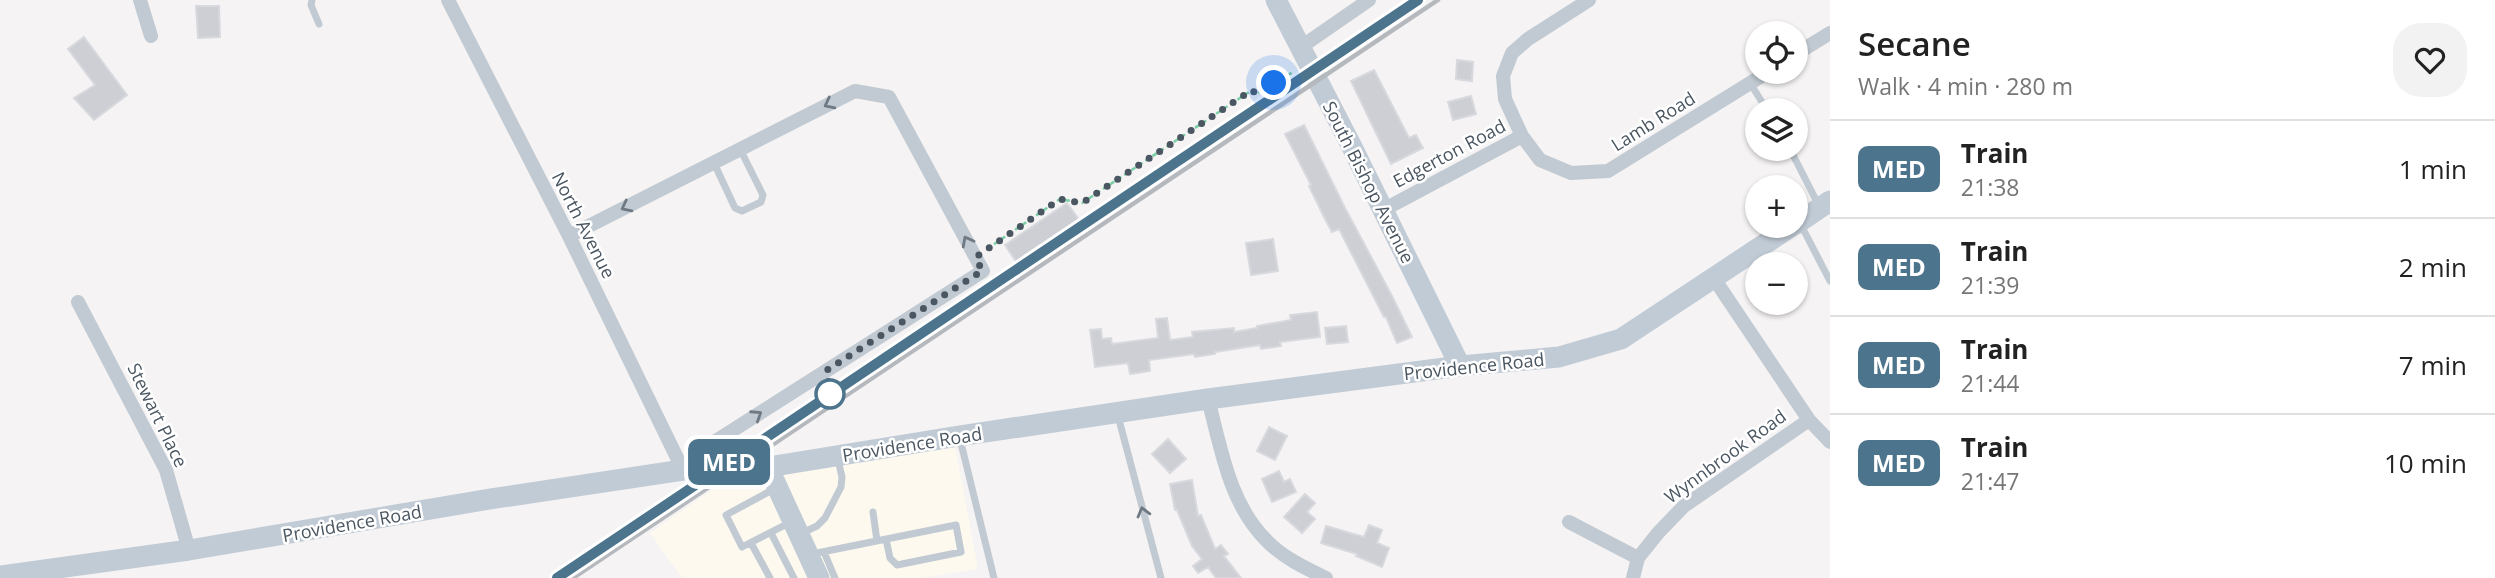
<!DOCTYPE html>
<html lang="en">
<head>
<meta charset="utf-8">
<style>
  :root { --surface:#fff; --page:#f2f2f2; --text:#222; --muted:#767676; --line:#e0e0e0 }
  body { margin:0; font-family:"Open Sans",sans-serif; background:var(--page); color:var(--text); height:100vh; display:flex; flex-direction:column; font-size:26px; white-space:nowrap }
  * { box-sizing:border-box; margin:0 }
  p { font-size:23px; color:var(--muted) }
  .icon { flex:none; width:38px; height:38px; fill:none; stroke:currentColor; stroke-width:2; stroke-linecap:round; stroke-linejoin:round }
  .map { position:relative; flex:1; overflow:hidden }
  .sheet { display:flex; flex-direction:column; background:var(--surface); width:665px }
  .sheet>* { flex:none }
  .badge { padding:0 14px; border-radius:10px; font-size:24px; line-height:46px }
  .fabs { position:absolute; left:1745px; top:21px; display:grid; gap:14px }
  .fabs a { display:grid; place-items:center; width:63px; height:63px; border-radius:50%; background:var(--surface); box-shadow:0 2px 5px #0004; font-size:35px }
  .you { position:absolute; width:35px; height:35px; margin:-18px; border:5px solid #fff; border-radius:50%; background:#1a73e8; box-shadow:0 0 0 10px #1a73e833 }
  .map>.badge { position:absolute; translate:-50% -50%; box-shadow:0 0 0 4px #fff }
  .round { display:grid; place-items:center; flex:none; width:74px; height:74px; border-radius:28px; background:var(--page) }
  .summary { display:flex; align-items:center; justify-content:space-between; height:119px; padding:0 28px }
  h1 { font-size:33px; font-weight:600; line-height:52px }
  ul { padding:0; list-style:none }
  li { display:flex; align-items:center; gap:21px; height:98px; padding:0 28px; border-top:2px solid var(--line) }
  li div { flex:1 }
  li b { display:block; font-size:26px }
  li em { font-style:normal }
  li .badge { min-width:77px; font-weight:700; text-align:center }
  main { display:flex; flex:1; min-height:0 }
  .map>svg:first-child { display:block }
  .commercial { fill:#fdf9ef }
  .building { fill:#cdcfd5; stroke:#d7d9de; stroke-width:2 }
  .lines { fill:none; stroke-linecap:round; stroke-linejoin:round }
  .path { stroke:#7ad0a6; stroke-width:2.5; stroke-dasharray:5 3.5; stroke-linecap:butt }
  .lane { stroke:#c1cad2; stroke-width:7 }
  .street { stroke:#c1cad2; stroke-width:14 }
  .secondary { stroke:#c1cbd6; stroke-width:21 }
  .rail { stroke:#b5b8bd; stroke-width:4.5 }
  .oneway { stroke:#6e7983 }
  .line-casing { stroke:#fff; stroke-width:16 }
  .line { stroke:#4c748c; stroke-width:10 }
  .walk { stroke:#4a5661; stroke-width:7; stroke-dasharray:0 12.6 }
  .stop-dot { fill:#fff; stroke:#4c748c; stroke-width:3.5 }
  .labels { text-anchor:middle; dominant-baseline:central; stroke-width:5; stroke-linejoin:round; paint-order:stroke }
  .street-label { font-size:18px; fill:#4a5661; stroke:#fff }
</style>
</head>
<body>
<main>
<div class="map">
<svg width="1830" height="578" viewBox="0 0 1830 578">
  <rect width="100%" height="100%" fill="#f5f3f3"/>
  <path class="commercial" d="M955,446L978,569L923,578H682L650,533L726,480L751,479Z"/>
  <path class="building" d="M196,6H219L220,37L198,38Z
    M84,37L127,95L94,120L74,98L95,85L68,49Z
    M1457,60L1473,62L1472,81L1456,79Z
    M1374,70L1409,138L1416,135L1423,148L1391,164L1351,81Z
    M1471,96L1476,114L1453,120L1448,102Z
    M1304,125L1345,208L1392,296L1412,337L1397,343L1386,317H1384L1339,229L1332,232L1324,217L1309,186L1311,185L1285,134Z
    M1067,203L1080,221L1017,263L1005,245Z
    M1273,239L1278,271L1251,275L1246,243Z
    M1317,312L1320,337L1280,342L1281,346L1261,349L1260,345L1215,352V354L1195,357L1194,354L1149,360L1150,371L1130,374L1128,363L1095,367L1090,330L1101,329L1102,339L1111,338L1112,344L1158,338L1156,319L1167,318L1170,340L1193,337L1192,332L1234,328V332L1257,328V326L1291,320L1290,315Z
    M1346,326L1348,342L1327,344L1325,328Z
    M1269,427L1287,436L1275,460L1257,451Z
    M1168,439L1186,459L1170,473L1152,454Z
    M1279,471L1284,482L1290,479L1296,492L1272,502L1262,479Z
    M1192,480L1198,516L1201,515L1215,549L1221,545L1228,554L1224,556L1241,578H1216L1208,567L1198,573L1193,566L1202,559L1192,546L1177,510H1175L1170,484Z
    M1305,494L1315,503L1307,512L1315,519L1302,533L1284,517Z
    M1369,525L1382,530L1377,543L1389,548L1382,567L1356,556L1357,554L1321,543L1326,526L1364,537Z"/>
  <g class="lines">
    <path class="path" d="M987,249L1060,199L1082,203L1252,90L1256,94L1293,72"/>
    <path class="lane" d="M312,0L311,5L319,24
      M1750,83L1767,110
      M1790,149L1818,204
      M714,163L735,208L742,211L761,202L763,195L740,149
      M1801,225L1830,281
      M1118,416L1161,578
      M960,439L994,578
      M776,488L726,515L742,547L791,522
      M873,512L877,541
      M771,533L794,578
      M800,534L817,526L825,518L841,487L842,477L838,460
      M751,543L770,578
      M824,552L835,578
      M812,554L956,525L961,552L897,565L890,558L886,539"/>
    <path class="street" d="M140,0L151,36
      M448,0L569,236L683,470L708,446L983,271L889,97L855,91L569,236
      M1589,0L1528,39L1512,53L1503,76L1505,99L1522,136L1540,160L1571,173L1608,171L1768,72
      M1301,47L1369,0
      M1796,54L1830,33
      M1383,210L1522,136
      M1713,277L1809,420L1830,442
      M78,302L166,470L189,550
      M1208,399C1221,448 1229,503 1266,540C1282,557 1305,568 1326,578
      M1569,522L1638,558
      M1633,578L1638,558L1658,533L1684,506L1809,420"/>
    <path class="secondary" d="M1276,0L1352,147L1460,366
      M1796,224L1830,201
      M768,467L819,578
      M0,576L189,550L490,499L683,470L768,467L959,436L1208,399L1460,366L1559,357L1621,339L1792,226"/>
    <path class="rail" d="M1058,241L1418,0
      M557,578L578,563
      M573,578L1438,0"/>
  </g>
  <defs><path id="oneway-chevron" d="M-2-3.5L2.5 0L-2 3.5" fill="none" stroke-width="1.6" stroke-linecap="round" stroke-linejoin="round" transform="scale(1.75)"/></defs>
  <g class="oneway">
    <use href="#oneway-chevron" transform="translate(829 104) rotate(153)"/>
    <use href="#oneway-chevron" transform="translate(626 207) rotate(153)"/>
    <use href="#oneway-chevron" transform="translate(967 241) rotate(-118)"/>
    <use href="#oneway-chevron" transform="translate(757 415) rotate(-33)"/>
    <use href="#oneway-chevron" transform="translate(1143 512) rotate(-105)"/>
  </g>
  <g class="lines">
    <g class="line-casing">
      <path id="line" d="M557,578L1418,0"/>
    </g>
    <use href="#line" class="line"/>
    <path class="walk" d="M830,394L827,370L982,271L976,257L1060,199L1082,203L1252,90L1256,94L1274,83"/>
  </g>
  <circle class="stop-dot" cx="830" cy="394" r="14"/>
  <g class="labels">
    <g class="street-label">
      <text transform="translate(1653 121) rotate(-32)">Lamb Road</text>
      <text transform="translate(1449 153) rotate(-28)">Edgerton Road</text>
      <text transform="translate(1369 182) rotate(63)">South Bishop Avenue</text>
      <text transform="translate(584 225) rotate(63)">North Avenue</text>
      <text transform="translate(1474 366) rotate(-6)">Providence Road</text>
      <text transform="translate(158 415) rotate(64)">Stewart Place</text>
      <text transform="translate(912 444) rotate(-9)">Providence Road</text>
      <text transform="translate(1725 456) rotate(-36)">Wynnbrook Road</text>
      <text transform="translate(352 523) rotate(-10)">Providence Road</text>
    </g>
  </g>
</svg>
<div class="fabs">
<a><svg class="icon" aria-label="locate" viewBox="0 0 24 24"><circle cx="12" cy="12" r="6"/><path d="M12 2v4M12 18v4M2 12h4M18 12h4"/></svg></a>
<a><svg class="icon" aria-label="layers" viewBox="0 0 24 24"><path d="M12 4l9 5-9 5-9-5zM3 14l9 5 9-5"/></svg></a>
<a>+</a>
<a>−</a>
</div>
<div class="you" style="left:1274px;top:83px"></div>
<b class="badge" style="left:729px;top:462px;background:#4c748c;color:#fff">MED</b>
</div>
<section class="sheet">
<div class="summary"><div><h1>Secane</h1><p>Walk · 4 min · 280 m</p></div><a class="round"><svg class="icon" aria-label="heart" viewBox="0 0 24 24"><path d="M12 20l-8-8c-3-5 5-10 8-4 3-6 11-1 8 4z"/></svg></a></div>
<ul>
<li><span class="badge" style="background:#4c748c;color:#fff">MED</span><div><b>Train</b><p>21:38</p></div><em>1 min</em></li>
<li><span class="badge" style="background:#4c748c;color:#fff">MED</span><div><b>Train</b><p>21:39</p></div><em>2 min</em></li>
<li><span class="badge" style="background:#4c748c;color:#fff">MED</span><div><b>Train</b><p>21:44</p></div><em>7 min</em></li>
<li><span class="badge" style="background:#4c748c;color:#fff">MED</span><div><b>Train</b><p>21:47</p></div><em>10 min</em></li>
</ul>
</section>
</main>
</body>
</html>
